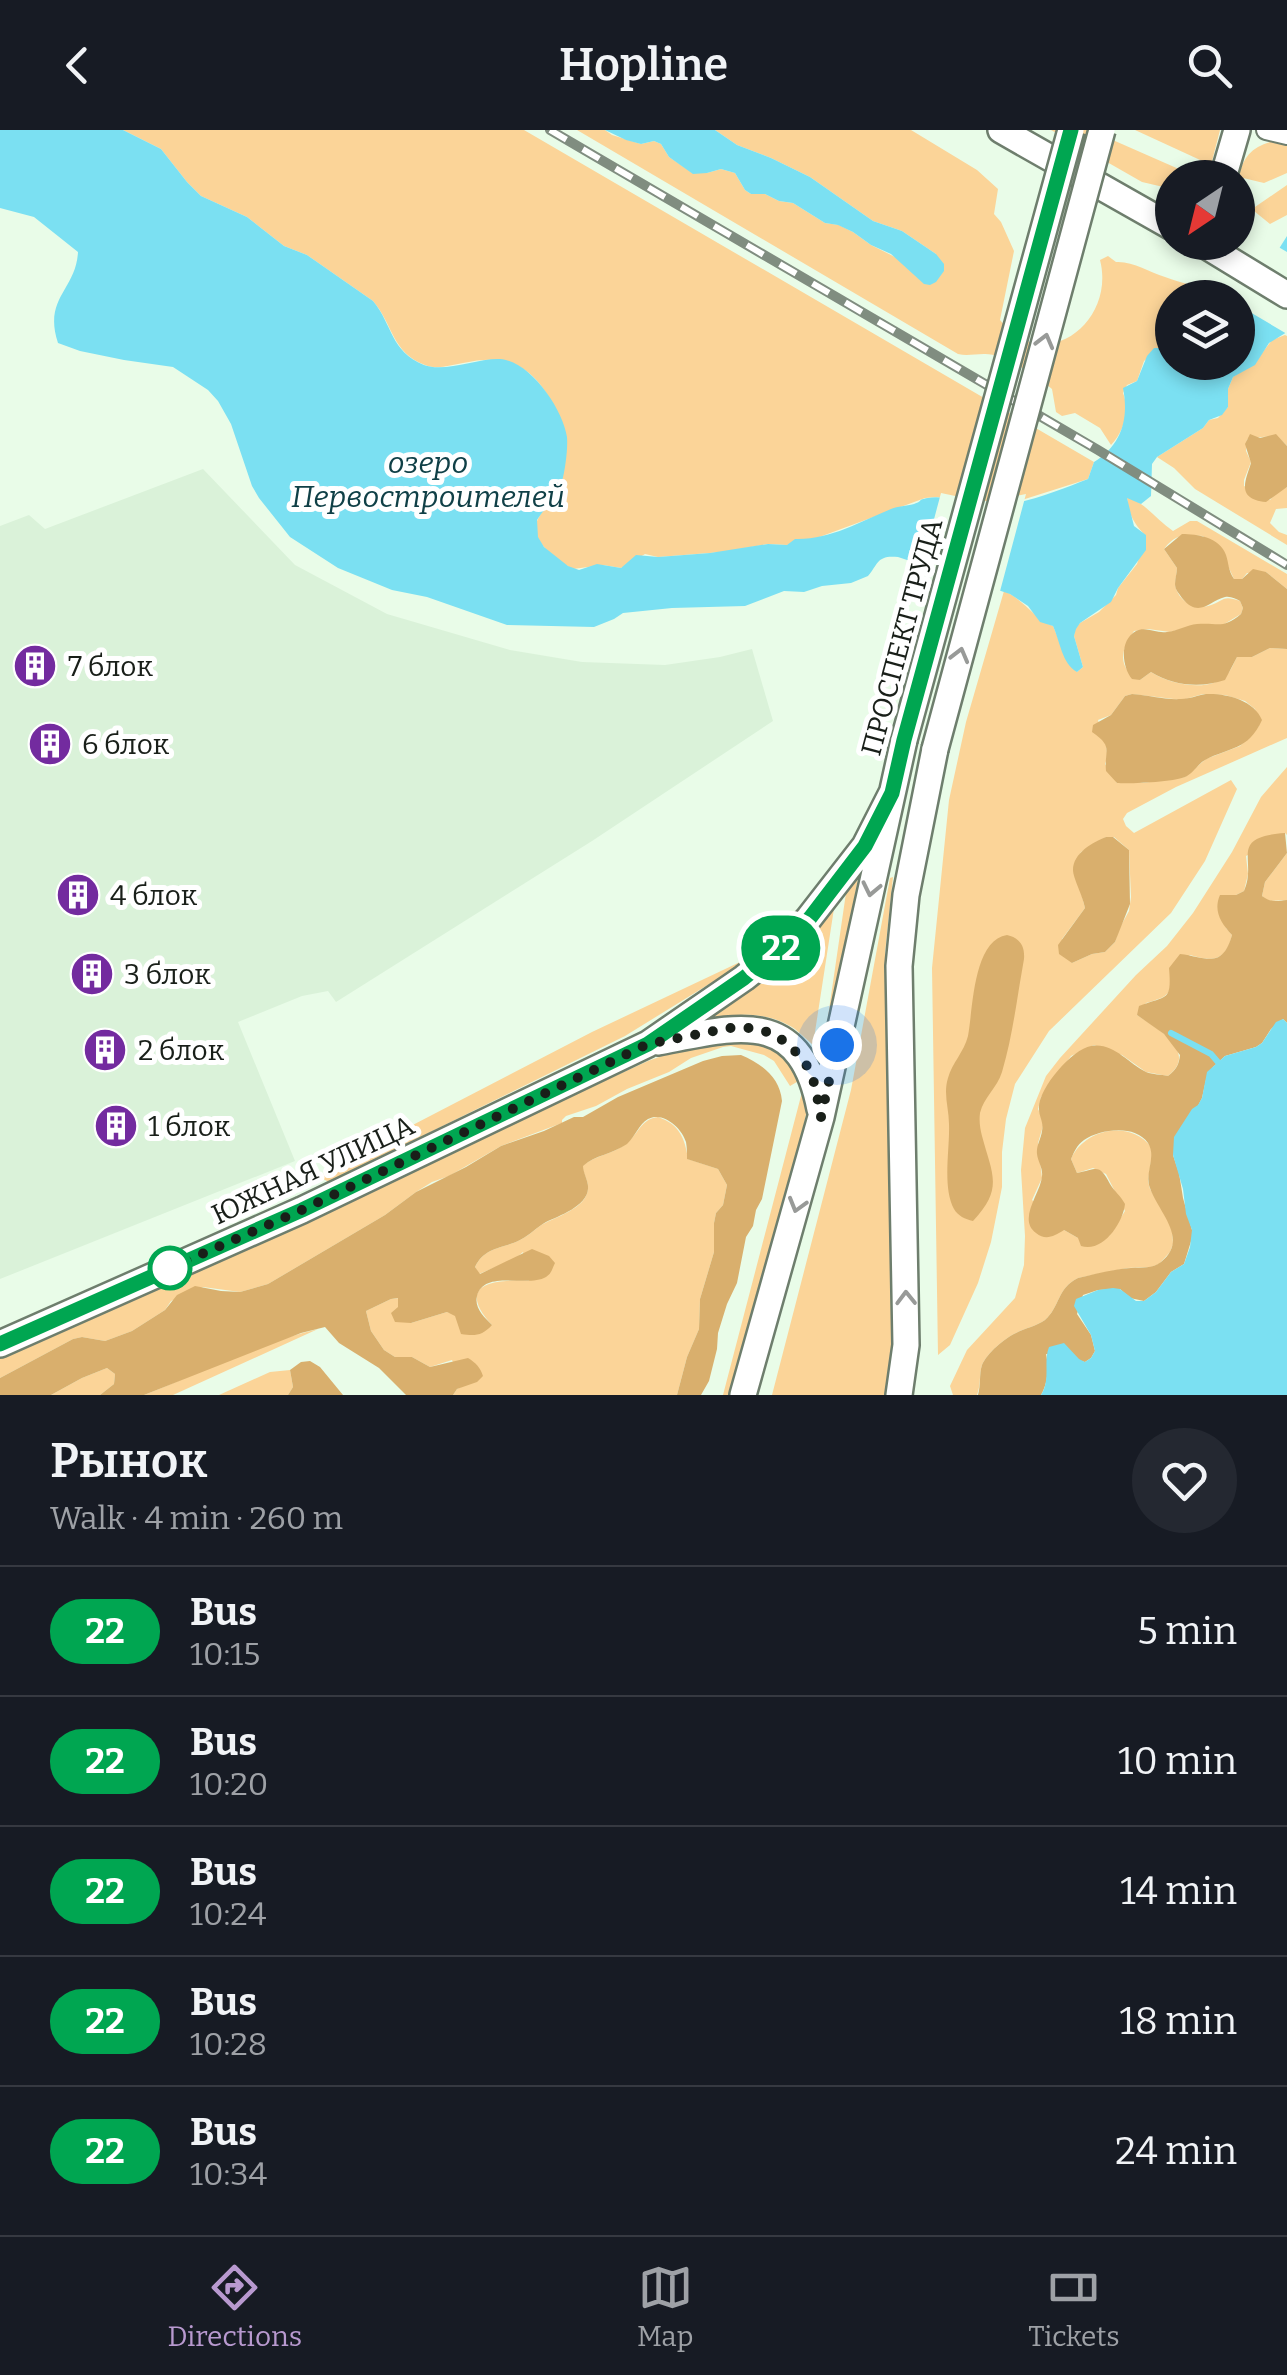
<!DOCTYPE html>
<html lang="en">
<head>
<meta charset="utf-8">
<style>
  :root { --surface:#171b24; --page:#242831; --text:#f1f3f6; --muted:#9ea1a6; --line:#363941; --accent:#b899cf }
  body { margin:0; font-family:Bitter,serif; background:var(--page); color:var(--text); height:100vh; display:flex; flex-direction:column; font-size:38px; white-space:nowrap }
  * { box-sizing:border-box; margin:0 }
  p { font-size:32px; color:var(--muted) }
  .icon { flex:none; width:55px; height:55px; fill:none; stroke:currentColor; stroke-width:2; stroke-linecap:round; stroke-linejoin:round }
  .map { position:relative; height:1265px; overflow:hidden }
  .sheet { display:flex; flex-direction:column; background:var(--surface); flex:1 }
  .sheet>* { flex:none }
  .badge { padding:0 20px; border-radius:32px; font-size:35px; line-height:65px }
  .needle { width:65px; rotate:215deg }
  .fabs { position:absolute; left:1155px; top:30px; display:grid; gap:20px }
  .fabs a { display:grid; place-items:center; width:100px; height:100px; border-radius:50%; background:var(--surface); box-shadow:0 5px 15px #0003; font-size:50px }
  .you { position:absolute; width:50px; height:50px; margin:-25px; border:8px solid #fff; border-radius:50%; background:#1a73e8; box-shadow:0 0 0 15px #1a73e833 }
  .map>.badge { position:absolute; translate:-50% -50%; box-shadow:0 0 0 5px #fff }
  .round { display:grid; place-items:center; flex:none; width:105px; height:105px; border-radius:52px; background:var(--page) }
  .headline { display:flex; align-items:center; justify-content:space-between; height:170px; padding:0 50px }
  h1 { font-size:48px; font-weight:600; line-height:75px }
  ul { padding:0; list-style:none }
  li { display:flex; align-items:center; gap:30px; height:130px; padding:0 50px; border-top:2px solid var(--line) }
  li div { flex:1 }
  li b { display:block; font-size:38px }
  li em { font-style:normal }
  li .badge { min-width:110px; font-weight:700; text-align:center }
  header { display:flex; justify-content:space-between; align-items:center; height:130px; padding:0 50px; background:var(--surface); font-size:45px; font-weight:600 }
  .dock { display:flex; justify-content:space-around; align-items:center; height:140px; border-top:2px solid var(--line); background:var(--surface); font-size:28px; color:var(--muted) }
  .dock a { display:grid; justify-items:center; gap:5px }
  .dock .selected { color:var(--accent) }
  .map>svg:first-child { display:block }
  .built { fill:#daf2d9 }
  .green { fill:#fbd498; fill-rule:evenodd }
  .forest { fill:#d9af6d }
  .water { fill:#7be0f2 }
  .pier { fill:#e9fce8 }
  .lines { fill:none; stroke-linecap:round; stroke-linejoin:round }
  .stream { stroke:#7be0f2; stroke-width:6 }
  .street-casing { stroke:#6e7e6d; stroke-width:22 }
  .secondary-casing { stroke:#6e7e6d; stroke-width:30 }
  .street { stroke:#fff; stroke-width:18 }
  .secondary { stroke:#fff; stroke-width:25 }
  .rail-casing { stroke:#808d80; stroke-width:10 }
  .rail { stroke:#fff; stroke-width:6; stroke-dasharray:19; stroke-linecap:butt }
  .secondary-bridge-casing { stroke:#6e7e6d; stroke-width:30; stroke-linecap:butt }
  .secondary-bridge { stroke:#fff; stroke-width:25 }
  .oneway { stroke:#989a98 }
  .line-casing { stroke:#fff; stroke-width:22 }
  .line { stroke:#00a651; stroke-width:15 }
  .walk { stroke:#191f19; stroke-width:10; stroke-dasharray:0 18 }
  .stop-dot { fill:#fff; stroke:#00a651; stroke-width:5 }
  .labels { text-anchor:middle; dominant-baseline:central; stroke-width:10; stroke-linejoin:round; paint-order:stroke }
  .street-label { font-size:28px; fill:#191f19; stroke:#fff }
  .poi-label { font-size:28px; fill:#191f19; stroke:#fff; text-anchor:start }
  .water-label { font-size:30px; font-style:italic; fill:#104047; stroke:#fff }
</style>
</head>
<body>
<header><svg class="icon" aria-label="back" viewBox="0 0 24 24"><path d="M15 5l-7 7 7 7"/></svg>Hopline<svg class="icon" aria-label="search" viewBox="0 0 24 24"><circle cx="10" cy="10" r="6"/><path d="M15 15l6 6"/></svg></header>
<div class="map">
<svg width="1287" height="1265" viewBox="0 0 1287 1265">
  <rect width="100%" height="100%" fill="#e9fce8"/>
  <path class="built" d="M203,339L295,435L387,484L510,520L582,532L665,535L720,527L752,519L773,591L592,711L336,872L328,861L302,866L238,892L295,1031L0,1149V396L29,385L45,399Z"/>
  <path class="green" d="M123,0H524L1094,332L1088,349L1025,369L992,376L961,373L937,367L925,368L814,409L787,415L768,414L722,422L658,427L645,424L621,438L603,435L573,439C556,430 526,409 539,387C545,376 557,366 561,355C563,351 562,345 563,340C566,317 567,301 556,280C535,238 511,222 463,233C451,235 437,240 425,235C392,223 393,194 373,171L307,125L284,116L247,87L201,66L187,52L161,19Z
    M577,0H605L612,5L641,14L654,11L661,14L669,27L693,43H707L721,39L735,43L745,60L751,64H765L779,71L793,73L825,93L839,95L853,102L871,115L897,128L924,153L936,124L902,101L873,91L810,47L771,28L737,15L715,0H911L977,40L998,59L994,84L1001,92L1014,121L1000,190C1045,247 1116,192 1100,130L1108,126L1116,132C1133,131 1149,142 1165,147C1184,154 1203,157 1221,167L1172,168V218L1163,216L1144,231L1137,251L1127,255L1123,263C1130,280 1124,302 1111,315L1100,298L1075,283L1062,286L1056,282L1052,259C1037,246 1003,223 984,224C974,224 967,226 958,224Z
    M1051,0H1090L1197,47L1172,48V59L1142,52Z
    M1135,0H1220L1211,35Z
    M1270,12H1287V43L1264,53L1239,47C1242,28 1252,17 1270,12Z
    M1287,55V85L1270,94L1254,81L1255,77Z
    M1285,205L1287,206V316C1275,301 1264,308 1247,309L1246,321L1251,332L1244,350V356L1270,370L1277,362L1287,357V378L1276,379L1270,393L1279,402L1287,405V415L1195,359L1174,338L1157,327L1203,298L1209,290L1218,288L1228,277V259L1233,247L1256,231L1272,210Z
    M1129,367C1147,375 1157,390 1173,401L1190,391H1197L1287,444V459L1266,442L1247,443L1242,449H1234L1228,436L1203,406C1186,405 1176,403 1164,419L1177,438C1177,444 1175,449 1175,455C1178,470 1193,480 1208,476C1224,472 1221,464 1240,471L1243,478L1241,484L1221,496L1200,494L1170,502L1148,499L1134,501C1120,521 1117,538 1140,550L1151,542C1171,555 1213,564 1229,542C1232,538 1234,532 1237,527H1252L1270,518L1287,519V608L1176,657L1127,683L1123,689L1126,696L1134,703L1231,650L1237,659L1205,731L1171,783L1049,901L1015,954L1006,989L1002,1022V1057L991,1112L978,1153L950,1215L938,1225L932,838L949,670L966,592L1004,461C1025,470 1036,491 1053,496L1063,520L1077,542L1083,537L1074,506L1075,499L1080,493L1099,482L1116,465L1118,458L1137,434L1146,406C1134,394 1129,385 1127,368ZM1132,564L1182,570L1203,564L1225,565L1245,571L1255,579L1259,596L1240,616L1206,629L1185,647L1143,653L1137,652L1117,653L1105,634C1111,620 1102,604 1098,590L1111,585L1125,566ZM1106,707H1114L1129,720L1131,767L1129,781L1119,799L1115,812L1105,822L1092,824L1072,833L1062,809L1085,778L1074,735L1081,722Z
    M1287,637V705L1285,703L1246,726L1248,744L1244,761L1236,765H1220L1226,798L1232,805C1226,831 1213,832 1190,825L1170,838C1172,864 1171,866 1146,873L1137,885C1157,898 1199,922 1168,946L1146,942L1122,925L1094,915L1071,926L1041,967L1038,979L1042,987L1043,996L1038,1013L1042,1048L1032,1070L1064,1100L1078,1108L1109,1106L1125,1081L1106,1044L1093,1038L1077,1043L1071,1029C1084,999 1130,989 1151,1017L1152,1025L1148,1051L1150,1059L1172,1096L1173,1114L1170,1122L1159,1134L1151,1137L1127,1138L1078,1148C1057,1158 1060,1177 1045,1190C1037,1196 1025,1198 1016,1203C1005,1208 987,1223 982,1235C979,1244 981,1255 977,1265H953L950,1256L967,1220L1015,1168L1024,1135L1025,1106L1021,1040L1025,998L1046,946L1060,928L1136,845L1167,816L1193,783L1232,722L1261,667Z
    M1287,723V770L1268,771L1262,766L1265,752Z
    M860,738L824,927L822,928L847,756Z
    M893,747L885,823L893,1230L886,1265H772L851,960L890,748Z
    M835,772L813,915C807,910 801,904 795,899C764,878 724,884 691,894Z
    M740,832V835L625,906L329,1052L321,1048L326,1040L592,902Z
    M749,906L781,921L802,949L790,956L774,931L764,925L731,916L723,917L691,928L669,942L627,959L596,976L566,986L562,990V993L501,1016L449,1046L432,1052L416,1062L385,1085L268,1154L240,1162L203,1157L171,1171L165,1180L132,1201L105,1211L82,1207L73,1209L0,1248V1226L648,931L712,908Z
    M805,959L808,975L804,994L732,1265H723L801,966Z
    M658,987C679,994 685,1008 688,1029L718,1039L727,1055L723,1075L716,1083L714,1093V1122L700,1169L699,1199L687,1227L677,1265H453L457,1259L463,1256L452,1230L430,1237L412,1227H395L384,1220L371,1201L366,1181L391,1169L399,1168L398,1177L411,1193L447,1182L492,1195C454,1153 495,1149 529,1151L523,1122L515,1129L479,1144L475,1137C485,1116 503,1119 520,1110C528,1106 533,1101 540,1096C553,1087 586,1080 588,1059C589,1052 583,1043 582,1036C596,1025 614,1024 627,1013C639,1003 641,989 658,987Z
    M318,1199L173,1265H144C201,1243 258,1213 318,1199Z
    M107,1238L115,1244L114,1254L100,1265H51L82,1248Z
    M290,1240L293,1257L288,1265H219L270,1242Z"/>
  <path class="forest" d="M1250,304L1260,308L1276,304L1287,316V357L1266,372C1235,369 1246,350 1251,333L1245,314Z
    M1182,404C1197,404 1220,407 1226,425C1229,434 1228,440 1234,449H1242L1253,439L1266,442L1287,459V519L1270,518L1252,527H1237L1225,550C1201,558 1173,556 1151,542L1140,550L1132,549C1122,537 1119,510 1136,501C1146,496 1157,504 1167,502C1177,501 1187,495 1197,494C1218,492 1222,500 1241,484L1243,478L1240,471C1236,469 1231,466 1225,467C1209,471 1199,489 1182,468C1179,463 1175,460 1175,454C1175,448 1177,443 1177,438L1164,419Z
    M1132,564C1148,565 1165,570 1181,569C1190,569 1198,565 1206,564C1226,563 1254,570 1262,590C1248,621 1229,617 1205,630C1198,634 1194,642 1187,646C1177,652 1130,654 1117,653L1106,641C1104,620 1114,617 1092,602L1093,595L1111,585L1125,566Z
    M1285,703L1287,723L1265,752L1262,766C1271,773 1277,771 1287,770V893L1283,889L1271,899L1262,913L1256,917L1225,926L1213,937L1206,950L1202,968L1173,1025L1179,1043L1183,1068L1192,1100V1108L1184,1134L1171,1142L1156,1162L1144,1171L1130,1168L1120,1159L1098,1160L1083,1165L1077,1184L1091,1205L1095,1221L1091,1228L1085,1232L1046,1224C1049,1237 1048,1253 1041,1265H978C981,1255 979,1244 982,1235C987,1223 1005,1208 1016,1203C1025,1198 1037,1196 1045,1190C1060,1177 1057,1158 1078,1148C1095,1144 1114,1139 1131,1138C1142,1137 1152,1139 1161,1132C1190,1109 1158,1082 1150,1058C1144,1043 1157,1027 1148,1013C1135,994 1100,999 1084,1010C1077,1015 1074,1022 1071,1029L1077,1043C1098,1039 1099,1033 1110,1054C1114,1061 1121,1066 1125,1074C1123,1093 1103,1123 1081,1116L1078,1108L1064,1100C1054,1106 1046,1111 1036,1103C1017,1089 1041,1063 1042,1046C1043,1038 1038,1032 1037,1024C1036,1016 1041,1009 1042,1001C1044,992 1039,987 1039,979C1037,960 1072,919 1091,916C1113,912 1128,933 1146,942C1153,945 1161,944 1168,946C1176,940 1179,935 1180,925L1164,904L1137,885L1139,876C1166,865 1172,873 1169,838L1180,824C1206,827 1222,840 1232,805C1221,793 1213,781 1220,765H1236L1244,761C1258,730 1227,707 1285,703Z
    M1106,707H1113L1129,720L1130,774L1115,812L1105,822L1092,824L1072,833L1059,824L1058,815L1085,778C1083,766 1073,748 1073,740C1073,723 1093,712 1106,707Z
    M1007,805C1020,808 1025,816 1024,829C1017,867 1013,905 1002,942C997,958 984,967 980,983C979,991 980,998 982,1006C992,1044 1004,1058 973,1091C965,1089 958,1086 954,1079C942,1056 950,1019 949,994C949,978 943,964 948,948C952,933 964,922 968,906C973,879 973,810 1007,805Z
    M741,925C762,934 780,947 782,971L762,1069L756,1080L753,1096L746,1107L737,1153L727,1174L718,1203L717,1219L709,1251L701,1265H677L687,1227L699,1199L700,1169L714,1122V1093L716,1083L723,1075L727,1055L718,1039L687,1029C687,1023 687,1018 686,1012C682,998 663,981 648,989C639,994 635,1007 627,1014C613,1024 595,1025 583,1036C583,1043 589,1052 588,1059C587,1076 559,1086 546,1092C537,1097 530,1105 520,1110C503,1119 485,1116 475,1137L480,1144L532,1119L549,1126L555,1133C552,1139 552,1143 546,1147C528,1158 484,1139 477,1166C474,1178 484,1187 492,1195C482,1206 475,1206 461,1204L455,1186L447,1182L411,1193L395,1192L391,1183L398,1177V1168L391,1169L366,1181L371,1201L384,1220L395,1227H412L430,1237L468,1228C476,1233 480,1237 483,1246L477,1252L457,1259L453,1265H406L379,1238L339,1213L325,1197L301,1203L144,1265H100L114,1254L115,1244L107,1238L82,1248L51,1265H0V1248L73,1209L82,1207L105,1211L132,1201L165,1180L177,1165L195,1156L221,1161L240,1162L268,1154L385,1085L416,1062L466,1037L501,1016L544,1001L574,987H583L618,967L703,931L722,926Z
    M310,1231L320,1237L343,1265H288L293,1257L290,1240L301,1232Z"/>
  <path class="water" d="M0,0H123L161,19L187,52L201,66L247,87L284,116L307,125L373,171C393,195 390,221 424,235C445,243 477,228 500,229C530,231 563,279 567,307C568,320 565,340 562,352C559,363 544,379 537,390L538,407L544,417L568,436L579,440L597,434L621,438L636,425L658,427L710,423L768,414L787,415L795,409C830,410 859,392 891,379C898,376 906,376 914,374C925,370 916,370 928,368C946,364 971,376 990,376C1020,376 1060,360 1088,349L1094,332C1122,315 1129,288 1123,258L1137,251L1147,226L1154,218H1172V232H1238V184L1287,106V202L1269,213L1255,235L1233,247L1228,259V277L1222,285L1209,290L1203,298L1157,327L1152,334L1151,366L1141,374L1127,368L1134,396L1146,405V420L1118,458L1111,472L1080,493L1076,499L1074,506L1083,537L1077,542C1062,534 1060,511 1053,496L1040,492L1028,476L1010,464L898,427C877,425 879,433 868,446L851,453L822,456L804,462L784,461L745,476L672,478L623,483L614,489L594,497L507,495L427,467L392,460L338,438L290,407L259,368L252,356L231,294L218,271L208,260L173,237L124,230L80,221L58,213C43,168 76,160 78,122L34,87L0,78Z
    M605,0H715L737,15L771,28L810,47L873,91L902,101L936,124L944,134V141L936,152L930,155L924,154L891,124L871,115L853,102L838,95L825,93L793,73L779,71L765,64H751L745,60L735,43L721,39L707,43L693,44L669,27L661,14L654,11L641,14L626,10Z
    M1283,889L1287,893V1265H1041C1051,1249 1043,1232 1049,1217L1064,1213L1079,1229L1085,1232L1091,1228L1095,1221L1091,1205L1074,1176L1076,1169L1098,1160L1113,1158L1120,1159L1136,1171H1144L1156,1162L1171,1142L1184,1134L1190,1117L1192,1100L1186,1084L1183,1059L1173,1025L1174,1007L1192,979L1198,975L1202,968L1207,942L1225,926L1256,917L1262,913L1276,892Z"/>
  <path class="pier" d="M1275,115L1287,122V204L1238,175Z
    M941,363L979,371H991L1026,364L999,465L921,438Z"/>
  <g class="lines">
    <path class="stream" d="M1171,903L1211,924L1223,938"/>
    <g class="street-casing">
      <path id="street" d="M1266,0L1287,5"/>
    </g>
    <g class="secondary-casing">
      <path id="secondary" d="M1001,0L1172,97
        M1223,48L1237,0
        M1200,112L1287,165
        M658,912C737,897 800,876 820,979
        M0,1214L302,1080L648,914L744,848L785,815L809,788L865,716L892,663
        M743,1265L821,987L904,610
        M899,1265L906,1215L899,836L906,765L935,619"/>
    </g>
    <use href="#street" class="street"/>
    <use href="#secondary" class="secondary"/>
    <g class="rail-casing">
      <path id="rail" d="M550,0L1098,320L1287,435"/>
    </g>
    <use href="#rail" class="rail"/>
    <g class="secondary-bridge-casing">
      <path id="secondary-bridge" d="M904,610L1071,0
        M935,619L1102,0"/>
    </g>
    <use href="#secondary-bridge" class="secondary-bridge"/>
  </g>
  <defs><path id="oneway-chevron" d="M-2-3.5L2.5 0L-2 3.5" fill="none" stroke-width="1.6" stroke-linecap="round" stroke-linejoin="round" transform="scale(2.5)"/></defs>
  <g class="oneway">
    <use href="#oneway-chevron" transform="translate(1045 211) rotate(-75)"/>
    <use href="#oneway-chevron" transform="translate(960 525) rotate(-75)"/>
    <use href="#oneway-chevron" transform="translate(871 759) rotate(102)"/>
    <use href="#oneway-chevron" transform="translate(797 1075) rotate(106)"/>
    <use href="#oneway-chevron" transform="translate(906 1168) rotate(-91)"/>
  </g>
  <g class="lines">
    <g class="line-casing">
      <path id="line" d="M0,1214L302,1080L648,914L744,848L784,815L810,788L865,716L892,663L904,610L1071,0"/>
    </g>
    <use href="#line" class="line"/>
    <path class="walk" d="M170,1138L302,1080L648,914L729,898H750L772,903L791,916L807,936L815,955L821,987L837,915"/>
  </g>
  <defs>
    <g id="building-disc" transform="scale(2.25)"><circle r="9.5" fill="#732b9f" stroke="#fff"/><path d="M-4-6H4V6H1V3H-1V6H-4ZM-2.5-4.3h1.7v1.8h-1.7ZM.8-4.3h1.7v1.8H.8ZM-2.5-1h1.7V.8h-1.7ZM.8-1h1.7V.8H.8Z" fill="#fff"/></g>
  </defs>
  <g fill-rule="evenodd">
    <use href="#building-disc" x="35" y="536"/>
    <use href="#building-disc" x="50" y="614"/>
    <use href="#building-disc" x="78" y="765"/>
    <use href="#building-disc" x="92" y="844"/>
    <use href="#building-disc" x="105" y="920"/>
    <use href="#building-disc" x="116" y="996"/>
  </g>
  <circle class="stop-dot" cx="170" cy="1138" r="20"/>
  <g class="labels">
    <g class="street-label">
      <text transform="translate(902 507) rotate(-75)">ПРОСПЕКТ ТРУДА</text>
      <text transform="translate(313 1040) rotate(-25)">ЮЖНАЯ УЛИЦА</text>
    </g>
    <g class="poi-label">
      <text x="68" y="536">7 блок</text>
      <text x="82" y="614">6 блок</text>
      <text x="110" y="765">4 блок</text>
      <text x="124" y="844">3 блок</text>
      <text x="138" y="920">2 блок</text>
      <text x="148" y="996">1 блок</text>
    </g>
    <g class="water-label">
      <text x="428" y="333">озеро<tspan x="428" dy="34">Первостроителей</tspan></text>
    </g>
  </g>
</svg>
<div class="fabs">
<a><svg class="needle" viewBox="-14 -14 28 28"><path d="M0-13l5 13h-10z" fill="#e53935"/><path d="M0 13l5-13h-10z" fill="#9ea1a6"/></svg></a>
<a><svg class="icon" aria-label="layers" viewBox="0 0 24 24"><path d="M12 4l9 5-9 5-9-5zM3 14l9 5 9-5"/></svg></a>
</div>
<div class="you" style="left:837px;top:915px"></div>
<b class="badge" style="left:781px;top:818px;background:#00a651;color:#fff">22</b>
</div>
<section class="sheet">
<div class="headline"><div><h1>Рынок</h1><p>Walk · 4 min · 260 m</p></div><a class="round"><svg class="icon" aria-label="heart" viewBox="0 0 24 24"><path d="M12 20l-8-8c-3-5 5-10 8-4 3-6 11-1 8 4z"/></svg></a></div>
<ul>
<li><span class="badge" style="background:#00a651;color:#fff">22</span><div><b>Bus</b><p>10:15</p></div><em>5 min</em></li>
<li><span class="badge" style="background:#00a651;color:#fff">22</span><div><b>Bus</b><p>10:20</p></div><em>10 min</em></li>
<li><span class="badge" style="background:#00a651;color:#fff">22</span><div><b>Bus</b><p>10:24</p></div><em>14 min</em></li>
<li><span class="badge" style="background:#00a651;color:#fff">22</span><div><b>Bus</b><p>10:28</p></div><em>18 min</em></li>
<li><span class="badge" style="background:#00a651;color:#fff">22</span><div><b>Bus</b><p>10:34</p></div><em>24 min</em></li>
</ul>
</section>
<nav class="dock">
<a class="selected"><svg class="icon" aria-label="directions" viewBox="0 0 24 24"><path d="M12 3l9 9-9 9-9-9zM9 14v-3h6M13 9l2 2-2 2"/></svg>Directions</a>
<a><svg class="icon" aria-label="map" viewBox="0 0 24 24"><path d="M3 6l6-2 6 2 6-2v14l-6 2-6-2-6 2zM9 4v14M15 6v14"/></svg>Map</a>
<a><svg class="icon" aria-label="tickets" viewBox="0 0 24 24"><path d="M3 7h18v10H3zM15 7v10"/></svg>Tickets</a>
</nav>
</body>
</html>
